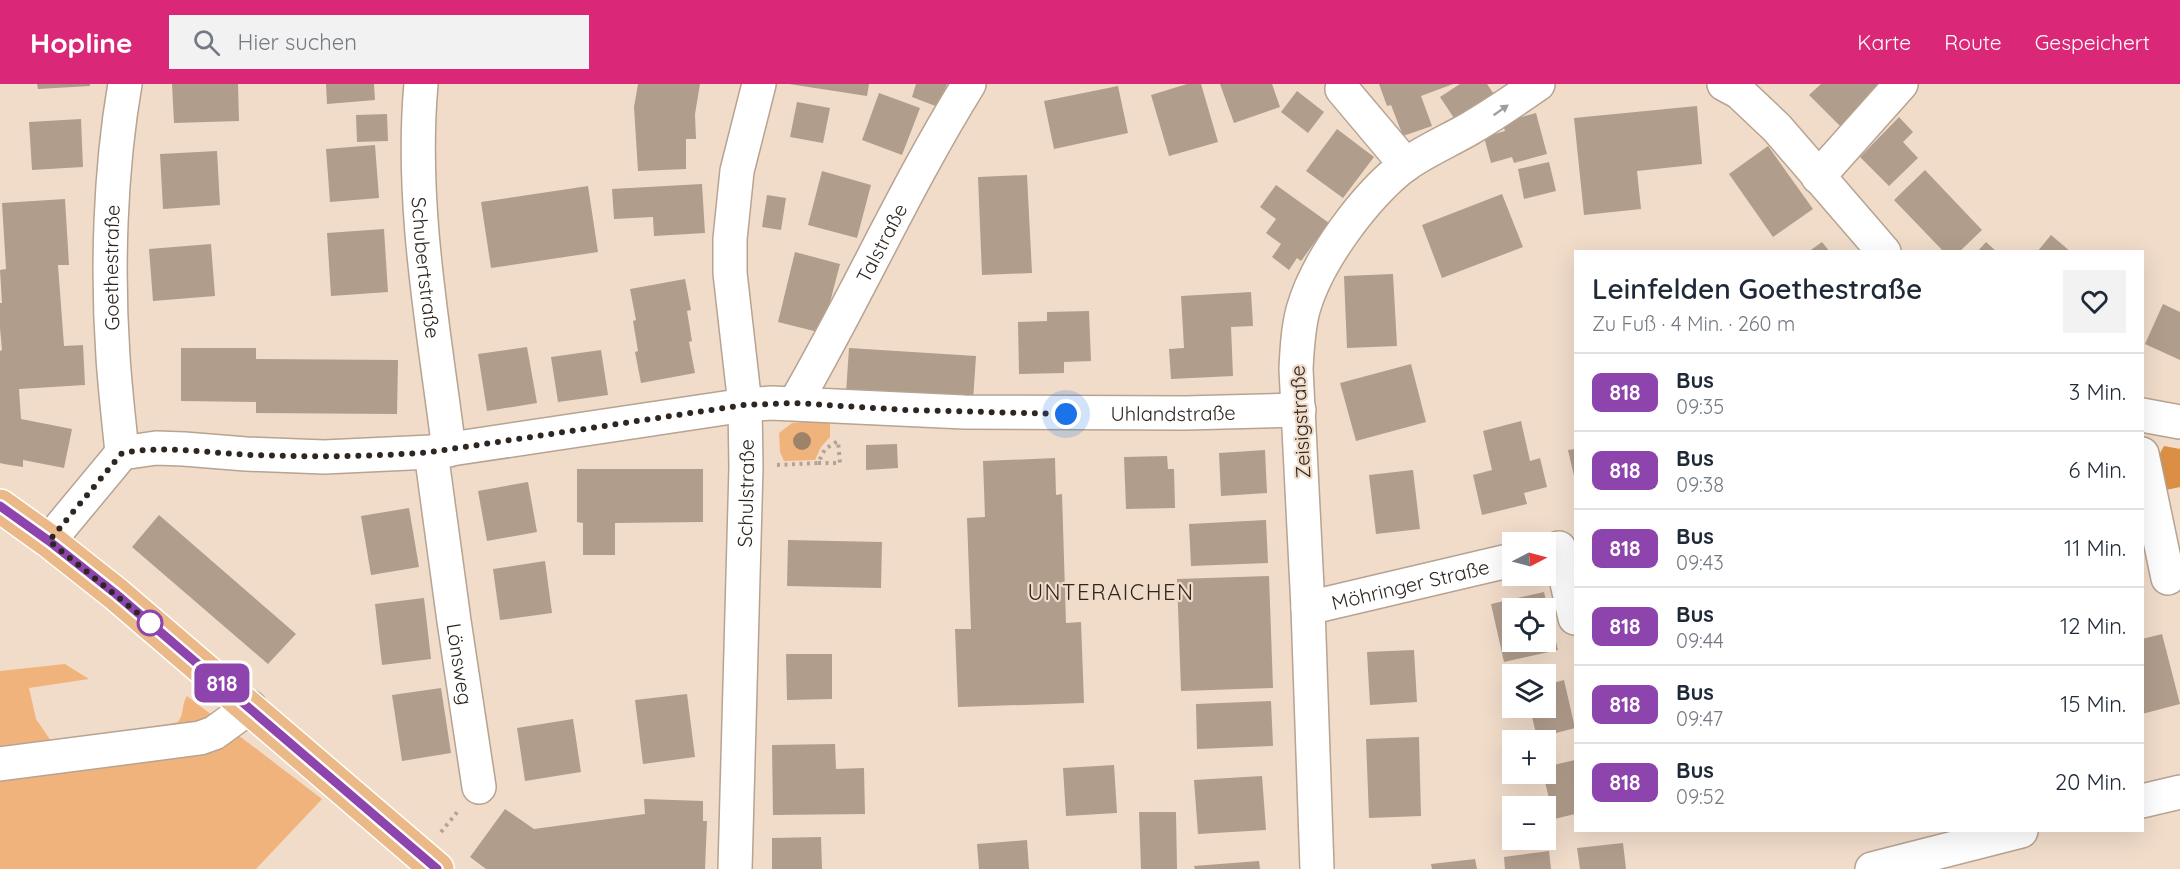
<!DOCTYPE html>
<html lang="de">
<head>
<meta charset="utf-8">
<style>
  :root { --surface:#fff; --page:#f2f2f3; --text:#1f2937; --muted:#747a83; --line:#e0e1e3; --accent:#db2777 }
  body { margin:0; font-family:Quicksand,sans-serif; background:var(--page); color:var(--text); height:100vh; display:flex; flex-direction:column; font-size:22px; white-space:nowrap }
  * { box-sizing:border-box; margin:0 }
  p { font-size:20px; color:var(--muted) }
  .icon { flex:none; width:33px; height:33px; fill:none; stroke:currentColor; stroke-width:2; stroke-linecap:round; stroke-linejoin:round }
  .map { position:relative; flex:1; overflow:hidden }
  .panel { position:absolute; left:1574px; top:166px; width:570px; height:582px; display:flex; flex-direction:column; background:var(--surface); border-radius:0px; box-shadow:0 6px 24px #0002 }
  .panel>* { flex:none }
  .badge { padding:0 12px; border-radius:9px; font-size:21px; line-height:39px }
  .needle { width:39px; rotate:84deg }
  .tools { position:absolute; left:1502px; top:448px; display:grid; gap:12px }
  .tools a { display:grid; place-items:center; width:54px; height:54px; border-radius:0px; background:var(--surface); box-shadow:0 6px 24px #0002; font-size:30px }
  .you { position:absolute; width:30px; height:30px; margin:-15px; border:4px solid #fff; border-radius:50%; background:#1a73e8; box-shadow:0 0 0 9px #1a73e833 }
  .map>.badge { position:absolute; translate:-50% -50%; box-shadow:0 0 0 3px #fff }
  .round { display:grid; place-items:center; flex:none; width:63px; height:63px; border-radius:0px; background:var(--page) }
  .summary { display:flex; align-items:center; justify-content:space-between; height:102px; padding:0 18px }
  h1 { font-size:28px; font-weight:600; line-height:45px }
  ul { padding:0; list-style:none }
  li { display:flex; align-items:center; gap:18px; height:78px; padding:0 18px; border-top:2px solid var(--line) }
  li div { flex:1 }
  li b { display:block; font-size:22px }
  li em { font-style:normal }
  li .badge { min-width:66px; font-weight:700; text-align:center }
  header { display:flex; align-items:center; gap:36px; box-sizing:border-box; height:84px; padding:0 30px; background:var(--accent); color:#fff }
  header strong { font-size:28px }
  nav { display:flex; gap:33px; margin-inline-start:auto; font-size:21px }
  .search { width:420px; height:54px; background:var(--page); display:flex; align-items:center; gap:15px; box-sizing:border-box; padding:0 21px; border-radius:0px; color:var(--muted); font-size:22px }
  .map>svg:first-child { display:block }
  .green { fill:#f1b37c }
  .forest { fill:#da8f44 }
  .building { fill:#b19d8c; fill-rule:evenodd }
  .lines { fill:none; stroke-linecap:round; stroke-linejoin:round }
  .minor-casing { stroke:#b7a392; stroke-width:36 }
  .major-casing { stroke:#fff; stroke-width:36 }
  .path { stroke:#b4a395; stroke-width:4; stroke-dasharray:3 4.5; stroke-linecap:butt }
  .minor { stroke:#fff; stroke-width:33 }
  .major { stroke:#eab987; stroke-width:33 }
  .tree { fill:#9e836a }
  .oneway { fill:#a19d9b }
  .line-casing { stroke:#fff; stroke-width:14 }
  .line { stroke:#8e44ad; stroke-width:9 }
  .walk { stroke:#2e2620; stroke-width:6; stroke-dasharray:0 10.8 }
  .stop-dot { fill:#fff; stroke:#8e44ad; stroke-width:3 }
  .labels { text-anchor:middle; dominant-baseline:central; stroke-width:4.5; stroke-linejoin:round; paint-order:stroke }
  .street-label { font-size:20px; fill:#2e2620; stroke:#f1dcca }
  .quarter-label { font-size:22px; letter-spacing:1.5px; fill:#2e2620; stroke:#f1dcca }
</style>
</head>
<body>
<header>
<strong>Hopline</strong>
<div class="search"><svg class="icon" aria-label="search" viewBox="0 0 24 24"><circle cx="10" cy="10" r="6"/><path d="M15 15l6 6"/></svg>Hier suchen</div>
<nav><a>Karte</a><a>Route</a><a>Gespeichert</a></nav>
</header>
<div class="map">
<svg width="2180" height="785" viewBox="0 0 2180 785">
  <rect width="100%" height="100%" fill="#f1dcca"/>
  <path class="green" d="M830,336V353L821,363L815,376L784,377L780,368L779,349L792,339Z
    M65,580L89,595L29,604L36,635L55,663L178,638C185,628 181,621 187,612L322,715L256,785H0V587Z"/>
  <path class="forest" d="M2164,362L2180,365V403L2166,406L2158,373Z"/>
  <path class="building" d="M37,0H90V2L38,5Z
    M172,0H238L239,37L174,39Z
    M326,0H374L375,16L327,20Z
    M638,0H700L695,30L696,55H686V85L638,87L634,23Z
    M789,0H869L867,12Z
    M916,0H947L938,23L912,13Z
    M1187,0H1201L1218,58L1169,72L1151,11Z
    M1220,0H1272L1280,23L1234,39Z
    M1379,0H1453L1421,12L1432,42L1403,52L1391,21L1387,22Z
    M1460,0H1487L1498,16L1460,43L1440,13Z
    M1821,0H1878L1880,2L1840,42L1809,11Z
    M1118,2L1128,49L1054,65L1044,17Z
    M1297,7L1324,28L1308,49L1281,28Z
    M879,9L920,24L902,71L862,56Z
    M797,18L830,24L823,59L790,53Z
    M1697,22L1702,80L1637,87L1641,125L1584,131L1574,34Z
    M1536,29L1547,70L1514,79L1512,73L1491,79L1484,53L1505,47L1502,38Z
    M387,30L388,57L357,58L356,31Z
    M1899,33L1913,48L1903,58L1918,74L1889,102L1860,73Z
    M81,35L83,83L32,86L29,38Z
    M1337,45L1374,73L1343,114L1306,87Z
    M375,61L379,114L330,118L326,65Z
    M1768,62L1813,125L1773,153L1729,90Z
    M217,67L220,121L163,125L160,70Z
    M1549,78L1556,107L1524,115L1518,85Z
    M1925,86L1982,146L1959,168H1944L1894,116Z
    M822,87L871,101L857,154L808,141Z
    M1027,91L1032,189L982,191L978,93Z
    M702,100L705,149L654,152L653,133L614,135L612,105Z
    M1276,101L1329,139L1301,177L1297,174L1289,186L1272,173L1281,160L1266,149L1276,135L1260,123Z
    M588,102L598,168L491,184L481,118Z
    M1502,110L1523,163L1442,194L1422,141Z
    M767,111L786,114L781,146L762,143Z
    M65,115L69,181H58L64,262L83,261L85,301L19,305L21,335L72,345L64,384L23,376V383L4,380L0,379V267L2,266L0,244V219H2L0,186L6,185L2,119Z
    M384,145L388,208L331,212L327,149Z
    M2051,151L2071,168H2037Z
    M1822,158L1830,168H1808Z
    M1986,158L1997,168H1977Z
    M211,160L215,212L153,217L149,165Z
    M795,168L840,180L822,249L778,238Z
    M1393,190L1397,262L1347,264L1344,192Z
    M685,195L691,226L687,227L692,257L689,258L695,289L641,299L635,268L638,267L633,237L636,236L630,205Z
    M1251,208L1253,242L1231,243L1233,292L1171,295L1169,265L1184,264L1181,212Z
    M2163,220L2180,228V276L2145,260Z
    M1089,227L1091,277L1064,278V289L1019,290L1018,238L1047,237V228Z
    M527,263L537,319L487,327L478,270Z
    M181,264H256V275L398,276L397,330L256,329V318L181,317Z
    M849,264L976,272L973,317L846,309Z
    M601,266L608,311L558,318L551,273Z
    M1411,280L1426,338L1356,357L1340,299Z
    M1521,337L1530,377L1540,374L1547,403L1524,409L1527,420L1482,431L1473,391L1492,386L1483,347Z
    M897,360L898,384L866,386V361Z
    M1575,365V392H1574L1568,366Z
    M1265,366L1267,409L1221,412L1219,369Z
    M1167,372L1168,385H1174L1175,424L1126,425L1124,373Z
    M1055,374L1056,411L1062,410L1066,539L1081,538L1084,619L958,623L955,545H971L967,434L985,433L983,377Z
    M577,385H703V438L615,439V471H583V439L577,438Z
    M1413,386L1420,445L1376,450L1369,391Z
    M528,398L537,448L487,457L478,407Z
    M409,424L419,483L371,491L361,432Z
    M159,431L296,550L268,580L132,463Z
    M1266,436L1268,479L1191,482L1189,440Z
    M788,456L882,458L881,504L787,502Z
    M545,477L552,529L500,536L493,485Z
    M1269,492L1273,604L1181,607L1177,495Z
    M1544,508L1558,566L1504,578L1491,520ZM1512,525H1545V558H1512Z
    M424,514L431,575L382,581L375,520Z
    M2162,550L2180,620L2142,630V555Z
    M1414,566L1417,618L1370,621L1367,568Z
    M786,570H832V615L787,616Z
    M1564,596L1575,644L1537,654L1530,624H1545V601Z
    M441,604L451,669L402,677L392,611Z
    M687,610L695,673L643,680L635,616Z
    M1271,617L1273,662L1197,665L1196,620Z
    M573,635L581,688L525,697L517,644Z
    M1419,653L1421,732L1369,734L1366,655Z
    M835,660L836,685L864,684L865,730L773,731L772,661Z
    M1575,676V730L1554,735L1543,690H1545V683Z
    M1114,681L1117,729L1066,732L1063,684Z
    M1262,692L1266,746L1198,750L1194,696Z
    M644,715L703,717V737H707L705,785H486L470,773L505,725L534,745L645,730Z
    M1139,728H1176L1177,785H1141Z
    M821,753L822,785H772V754Z
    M1027,756L1029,785H979L977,760Z
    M1623,759L1626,785H1580L1577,764Z
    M1549,767L1551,785H1505L1504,773Z
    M1475,775L1477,785H1432L1431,780Z
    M1259,777L1260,785H1195L1194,782Z"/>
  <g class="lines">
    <g class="minor-casing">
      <g id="minor">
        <path id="s1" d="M421,0C410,121 434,246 449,366"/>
        <path d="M1724,0L1739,8L1777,44L1884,168"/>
        <path d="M1342,5L1406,81"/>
        <path d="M1818,93L1901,0"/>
        <path id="s2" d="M795,319C856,214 905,103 969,0"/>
        <path d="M2142,331L2180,338"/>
        <path id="s3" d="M431,368L454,537L479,703"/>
        <path id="s4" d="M122,369C119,337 115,305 113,273C107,186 110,86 125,0"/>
        <path d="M2142,370L2168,494"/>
        <path id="s5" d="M49,457L122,369L156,364L184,365L246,370L324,373L431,368L745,321L771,319L964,328L1185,329L1299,326"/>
        <path d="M1559,464L1575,534"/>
        <path id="s6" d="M1308,524L1512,476"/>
        <path d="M0,680L200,654L214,649L250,623"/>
        <path d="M2142,717L2180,708"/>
        <path id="s7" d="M735,785L746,383L745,321L730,189V155L737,87L759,0"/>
        <path d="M1317,785L1308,524L1296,285C1297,265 1298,245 1303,226C1317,176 1365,112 1405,81C1425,67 1448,57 1469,45C1493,31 1515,16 1538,0"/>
        <path d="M1872,785L2021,747"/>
      </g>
    </g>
    <g class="major-casing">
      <path id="major" d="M0,422L49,457L116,510L437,785"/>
    </g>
    <path class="path" d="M818,379H840L838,357
      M777,381L818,379L825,365L838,357V355
      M441,748L459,726"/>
    <use href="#minor" class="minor"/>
    <use href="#major" class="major"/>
  </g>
  <circle class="tree" cx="802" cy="357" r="9"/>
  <defs><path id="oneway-solid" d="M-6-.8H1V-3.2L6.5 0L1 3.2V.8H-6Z" transform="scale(1.5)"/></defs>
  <use class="oneway" href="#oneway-solid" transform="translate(1501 26) rotate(-35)"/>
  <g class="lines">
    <g class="line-casing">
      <path id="line" d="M0,422L49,457L116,510L437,785"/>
    </g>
    <use href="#line" class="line"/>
    <path class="walk" d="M150,539L156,544L49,457L122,369C166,361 208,369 251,371C311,373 371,373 431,368L744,321L795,319L906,326L1066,330"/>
  </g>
  <circle class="stop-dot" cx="150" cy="539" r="12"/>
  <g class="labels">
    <g class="street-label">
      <text stroke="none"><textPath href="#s2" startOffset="182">Talstraße</textPath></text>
      <text stroke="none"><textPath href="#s4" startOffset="186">Goethestraße</textPath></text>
      <text stroke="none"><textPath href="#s1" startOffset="184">Schubertstraße</textPath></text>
      <text stroke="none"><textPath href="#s5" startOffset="1170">Uhlandstraße</textPath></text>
      <text transform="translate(1300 338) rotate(-93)">Zeisigstraße</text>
      <text stroke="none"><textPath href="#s7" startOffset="376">Schulstraße</textPath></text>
      <text stroke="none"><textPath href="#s6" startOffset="105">Möhringer Straße</textPath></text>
      <text stroke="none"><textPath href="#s3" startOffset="214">Lönsweg</textPath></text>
    </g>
    <g class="quarter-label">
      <text x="1111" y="508">UNTERAICHEN</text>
    </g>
  </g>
</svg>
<div class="tools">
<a><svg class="needle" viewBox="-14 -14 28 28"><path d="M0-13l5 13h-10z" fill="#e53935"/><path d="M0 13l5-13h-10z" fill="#747a83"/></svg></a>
<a><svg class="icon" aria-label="locate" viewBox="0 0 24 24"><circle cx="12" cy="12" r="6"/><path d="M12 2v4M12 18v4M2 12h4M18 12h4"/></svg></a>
<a><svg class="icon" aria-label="layers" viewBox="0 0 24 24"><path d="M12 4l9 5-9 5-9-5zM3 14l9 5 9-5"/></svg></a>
<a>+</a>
<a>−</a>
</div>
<div class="you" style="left:1066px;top:330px"></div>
<b class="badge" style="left:222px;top:599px;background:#8e44ad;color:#fff">818</b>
<section class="panel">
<div class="summary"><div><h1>Leinfelden Goethestraße</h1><p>Zu Fuß · 4 Min. · 260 m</p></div><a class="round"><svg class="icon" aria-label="heart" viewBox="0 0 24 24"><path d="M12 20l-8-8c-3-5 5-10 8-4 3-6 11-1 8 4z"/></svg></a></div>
<ul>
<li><span class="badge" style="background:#8e44ad;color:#fff">818</span><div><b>Bus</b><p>09:35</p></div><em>3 Min.</em></li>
<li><span class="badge" style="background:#8e44ad;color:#fff">818</span><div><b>Bus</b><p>09:38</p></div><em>6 Min.</em></li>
<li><span class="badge" style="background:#8e44ad;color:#fff">818</span><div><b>Bus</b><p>09:43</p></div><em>11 Min.</em></li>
<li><span class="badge" style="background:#8e44ad;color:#fff">818</span><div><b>Bus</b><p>09:44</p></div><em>12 Min.</em></li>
<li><span class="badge" style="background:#8e44ad;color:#fff">818</span><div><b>Bus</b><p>09:47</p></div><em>15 Min.</em></li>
<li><span class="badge" style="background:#8e44ad;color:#fff">818</span><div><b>Bus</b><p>09:52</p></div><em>20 Min.</em></li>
</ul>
</section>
</div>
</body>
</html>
